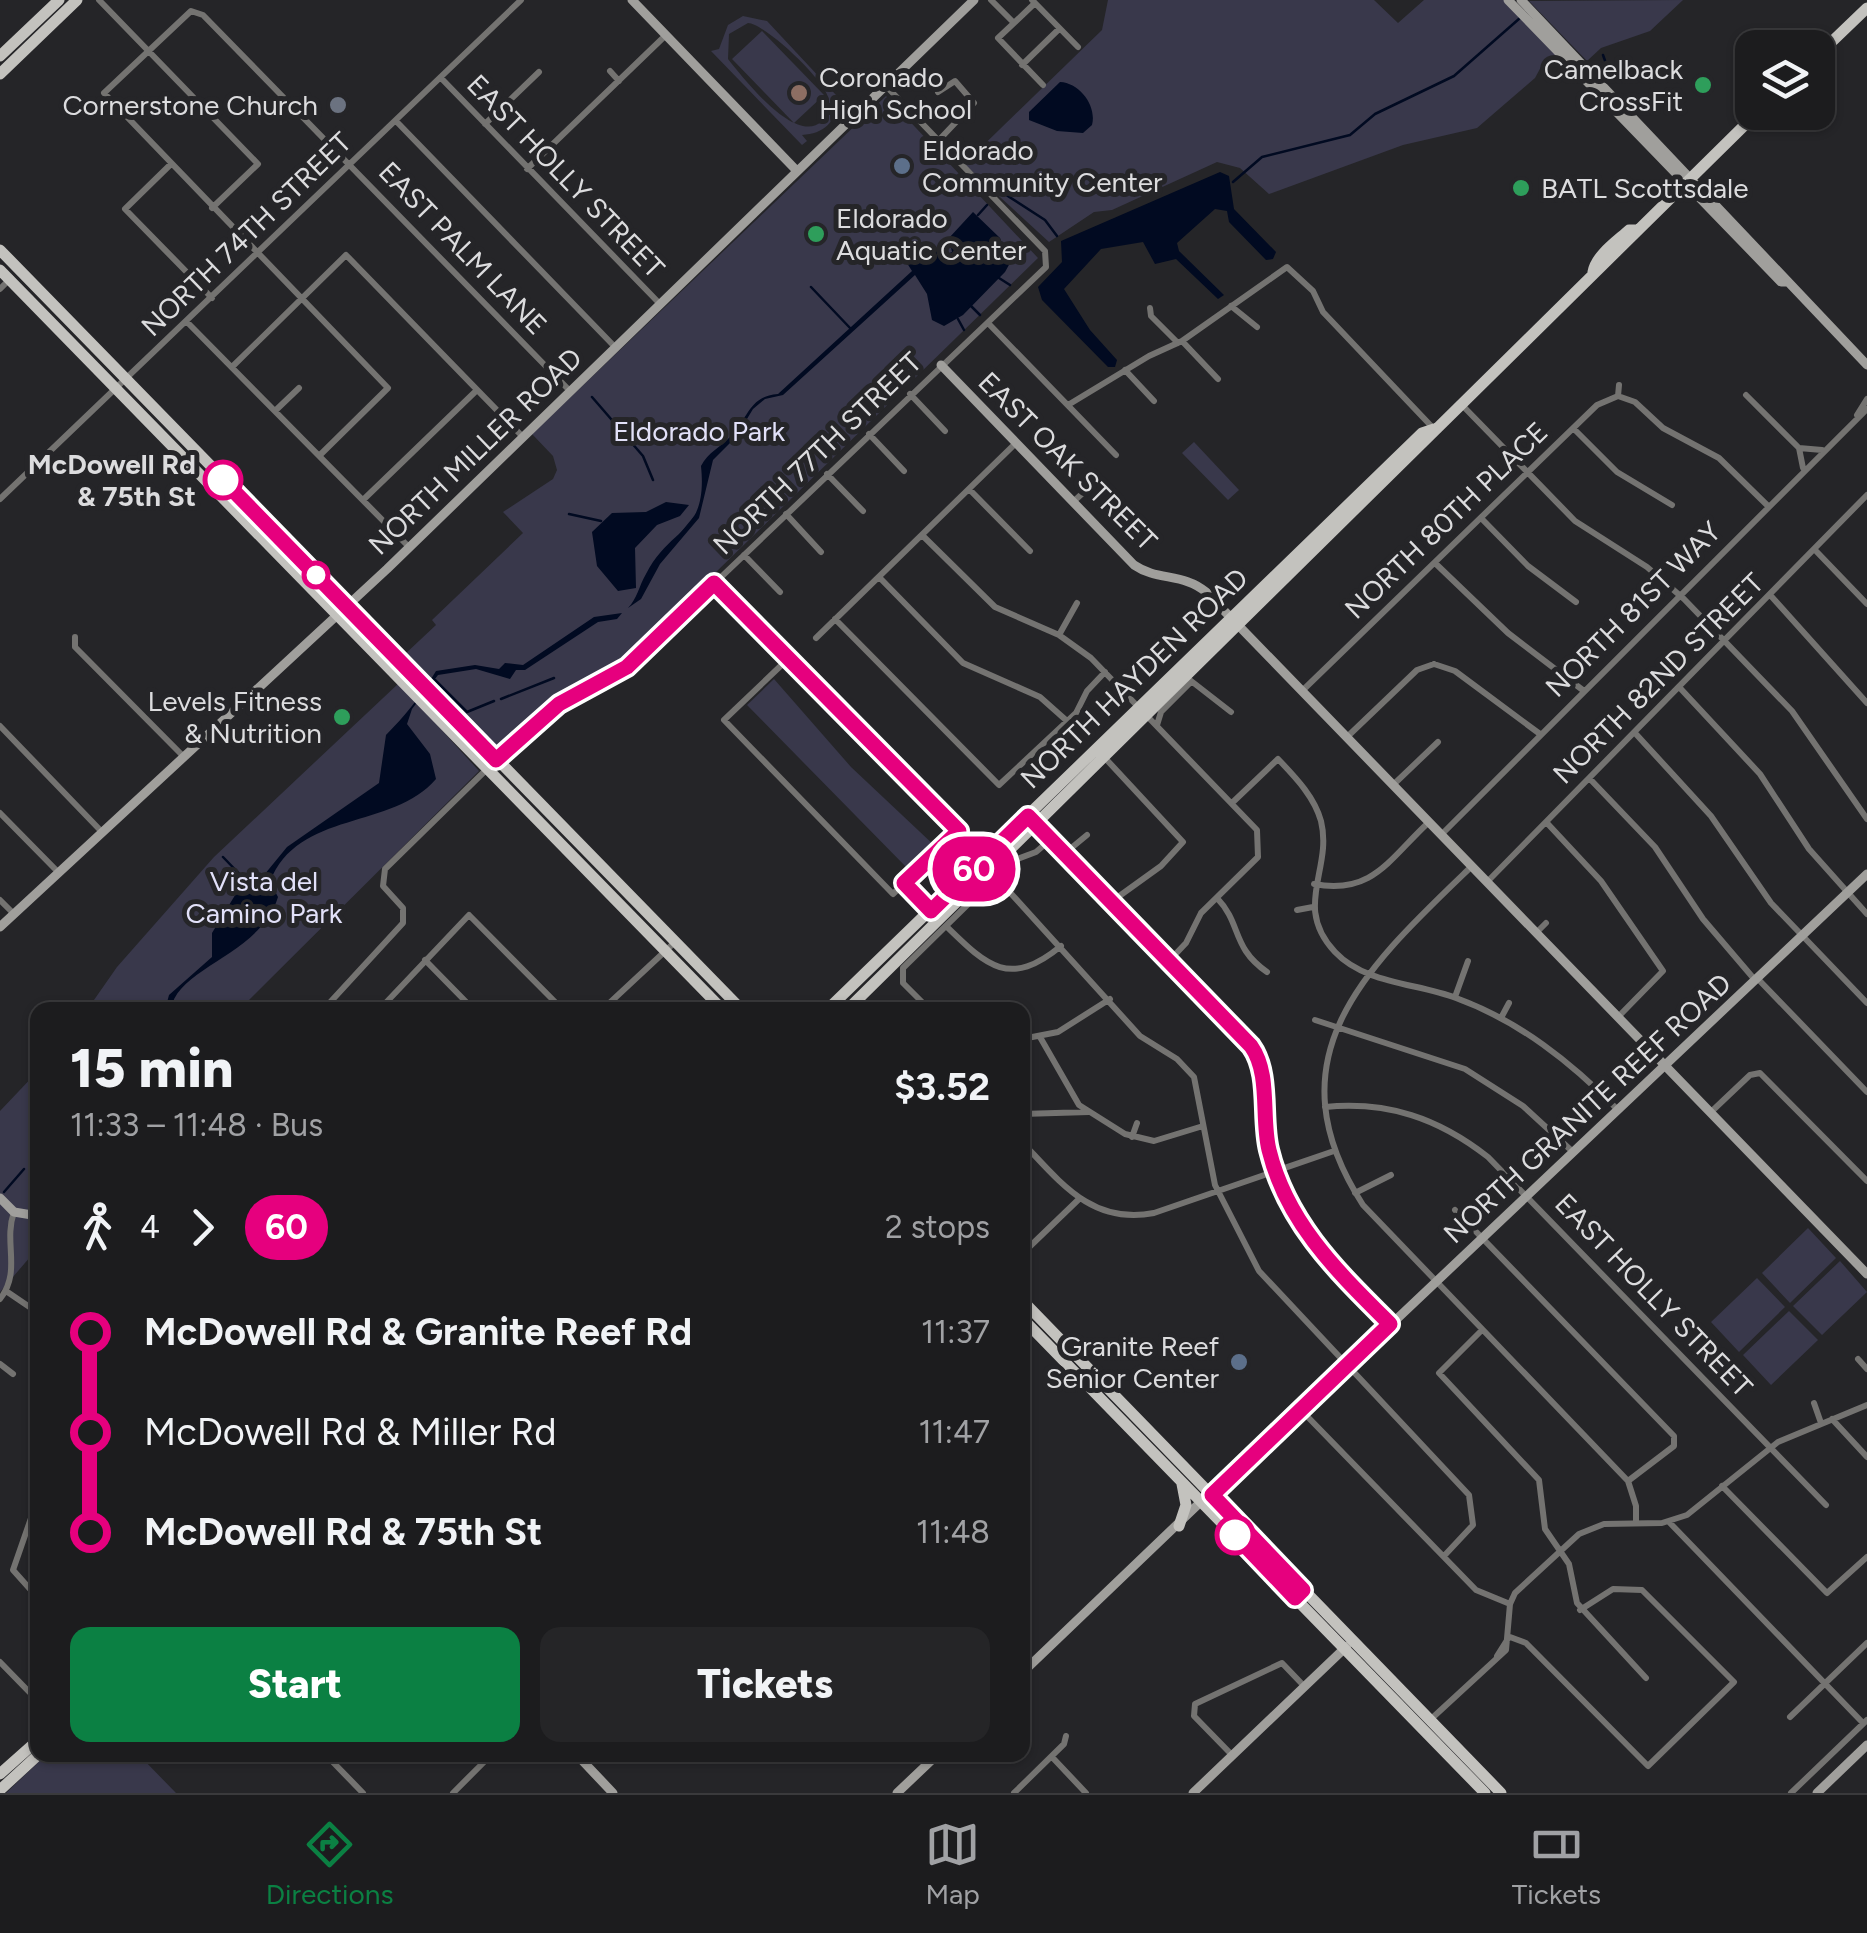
<!DOCTYPE html>
<html lang="en">
<head>
<meta charset="utf-8">
<style>
  :root { --surface:#1c1c1e; --page:#252527; --text:#f1f3f6; --muted:#a0a1a4; --line:#3a3a3c; --accent:#0b8043 }
  body { margin:0; font-family:Figtree,sans-serif; background:var(--page); color:var(--text); height:100vh; display:flex; flex-direction:column; font-size:38px; white-space:nowrap }
  * { box-sizing:border-box; margin:0 }
  p { font-size:32px; color:var(--muted) }
  .icon { flex:none; width:55px; height:55px; fill:none; stroke:currentColor; stroke-width:2; stroke-linecap:round; stroke-linejoin:round }
  .map { position:relative; flex:1; overflow:hidden }
  .details { position:absolute; left:30px; top:1002px; width:1000px; height:760px; display:flex; flex-direction:column; background:var(--surface); border-radius:20px; box-shadow:0 2px 8px #0004,0 0 0 2px var(--line) }
  .details>* { flex:none }
  .badge { padding:0 20px; border-radius:32px; font-size:35px; line-height:65px }
  .tools { position:absolute; left:1735px; top:30px; display:grid; gap:20px }
  .tools a { display:grid; place-items:center; width:100px; height:100px; border-radius:20px; background:var(--surface); box-shadow:0 2px 8px #0004,0 0 0 2px var(--line); font-size:50px }
  .map>.badge { position:absolute; translate:-50% -50%; box-shadow:0 0 0 5px #fff }
  .legs { display:flex; align-items:center; gap:15px; height:110px; padding:0 40px; font-size:32px }
  .legs p { margin-inline-start:auto }
  .overview { display:flex; align-items:center; justify-content:space-between; height:170px; padding:0 40px }
  h1 { font-size:55px; font-weight:800; line-height:75px }
  .button { display:flex; gap:20px; margin-top:auto; padding:20px 40px }
  .button a { flex:1; height:115px; border-radius:20px; background:var(--accent); color:#fff; font-size:40px; font-weight:800; line-height:115px; text-align:center }
  .button a+a { background:var(--page); color:var(--text) }
  ul { padding:0 40px; list-style:none }
  li { display:flex; align-items:center; gap:35px; height:100px; font-size:38px }
  li i { display:grid; place-items:center; width:15px; height:100%; margin:0 12px; background:currentColor }
  li i::after { content:''; width:25px; height:25px; margin:-12px; border:8px solid; border-radius:50%; background:var(--surface) }
  li p { margin-inline-start:auto }
  li:first-child i { background:linear-gradient(#0000 50%,currentColor 0) }
  li:last-child i { background:linear-gradient(currentColor 50%,#0000 0) }
  .menu { display:flex; justify-content:space-around; align-items:center; height:140px; border-top:2px solid var(--line); background:var(--surface); font-size:28px; color:var(--muted) }
  .menu a { display:grid; justify-items:center; gap:5px }
  .menu .active { color:var(--accent) }
  .map>svg:first-child { display:block }
  .green { fill:#39384b; fill-rule:evenodd }
  .water { fill:#010a21 }
  .lines { fill:none; stroke-linecap:round; stroke-linejoin:round }
  .stream { stroke:#010a21; stroke-width:2.5 }
  .street { stroke:#747371; stroke-width:6 }
  .secondary { stroke:#a09f9c; stroke-width:9 }
  .primary { stroke:#c3c2be; stroke-width:11 }
  .line-1-casing { stroke:#fff; stroke-width:22 }
  .line-1 { stroke:#e6007e; stroke-width:15 }
  .leisure-dot { fill:#2e9e5b; stroke:#252528; stroke-width:4 }
  .education-dot { fill:#8d6e63; stroke:#252528; stroke-width:4 }
  .worship-dot { fill:#6b7280; stroke:#252528; stroke-width:4 }
  .service-dot { fill:#5c6f8a; stroke:#252528; stroke-width:4 }
  .stop-1-dot { fill:#fff; stroke:#e6007e; stroke-width:5 }
  .labels { text-anchor:middle; dominant-baseline:central; stroke-width:10; stroke-linejoin:round; paint-order:stroke }
  .poi-label { font-size:28px; fill:#dcdcde; stroke:#252528; text-anchor:end }
  .street-label { font-size:28px; fill:#dcdcde; stroke:#252528 }
  .park-label { font-size:28px; fill:#e2e1f9; stroke:#252528 }
  .stop-label { font-size:28px; font-weight:bold; fill:#dcdcde; stroke:#252528; text-anchor:end }
</style>
</head>
<body>
<div class="map">
<svg width="1867" height="1793" viewBox="0 0 1867 1793">
  <rect width="100%" height="100%" fill="#252528"/>
  <path class="green" d="M1108,0H1374L1398,23L1424,0H1504L1559,57L1547,69L1542,65L1535,78L1477,128L1403,145L1269,194L1240,168L1217,162L1112,210L1094,212L1049,242L964,164L1102,30Z
    M1683,0L1650,31L1601,48L1587,61L1529,1Z
    M743,16L767,21L836,95C839,119 826,134 802,135L807,141L802,145L711,51L719,49L728,25ZM748,23C766,24 827,82 829,100C830,108 828,116 822,121C796,146 744,79 728,59L729,34Z
    M762,31L824,95L794,123L732,59Z
    M886,96L1038,258L634,652L540,710L495,749L404,655L436,625L432,620L523,533L503,512L553,479L557,470L553,456L532,434Z
    M1194,442L1239,490L1228,500L1182,453Z
    M774,679L851,767L936,847L910,871L747,705Z
    M399,683L479,771L239,1010H87L117,967L214,857Z
    M37,1072V1249L0,1292V1111Z
    M1808,1228L1836,1258L1790,1303L1762,1273Z
    M1840,1261L1867,1292L1822,1335L1793,1306Z
    M1757,1278L1785,1307L1739,1352L1711,1322Z
    M1789,1311L1818,1340L1771,1385L1743,1355Z
    M46,1755H139L176,1793H6Z"/>
  <path class="water" d="M1060,82C1080,83 1097,106 1092,125L1083,133L1057,131L1029,120V112Z
    M1220,172L1229,176L1234,209L1276,252L1273,259L1266,260L1229,222L1227,211L1215,209L1177,243L1179,251L1224,295L1218,299L1176,259L1155,264L1143,242L1101,249L1064,289L1090,330L1117,360L1115,367H1108L1042,300L1038,287L1062,262L1061,241Z
    M973,212L1000,238L1010,263L1005,272L963,315L944,326L932,320L927,294L915,275L783,395L765,399L753,409L736,437L713,460L699,518L660,564L641,599L628,608C637,599 639,586 646,574C671,525 708,535 701,466C708,452 721,447 731,436C748,419 749,396 778,394L912,271L905,260L909,247L929,242L942,256L952,252L949,238Z
    M666,502L689,505L680,516L657,525L635,548L636,588L618,591L597,566L592,532L612,513L646,512Z
    M622,613L617,619L598,622L525,670H516L510,679L476,669L438,675L412,709L407,724L430,754L436,779C393,830 297,810 270,882L278,897C260,956 176,967 171,1010H165L169,995L212,957V933L237,892L260,880L287,847L379,783L386,735C404,717 421,696 436,671L475,665L499,669L505,663L523,665L594,617Z"/>
  <g class="lines">
    <path class="stream" d="M1603,55L1608,69L1619,77
      M1233,182L1262,157L1350,135L1375,114L1454,76L1520,18
      M997,194L1000,191L1045,220L1057,236
      M978,215L987,205
      M999,278L1010,285
      M811,287L851,329
      M970,305L980,315
      M958,319L964,330
      M592,397L643,456L653,480
      M569,514L601,521
      M681,534L695,517
      M435,680L467,712L494,701
      M501,699L554,678
      M223,857L249,884
      M34,1165H38
      M4,1192L24,1169"/>
    <path class="street" d="M99,0L258,164L212,208
      M991,0L1014,23L998,38L1043,85
      M1032,0L1078,47
      M1014,23L1035,3
      M1022,65L1059,29
      M610,71L619,81
      M441,78L660,304
      M938,92L955,81L974,103L939,140
      M396,121L615,347
      M485,124L539,72
      M171,164L125,209L212,298
      M527,169L666,35
      M0,289L11,278
      M1231,306L1257,327
      M1150,308L1151,316L1178,343
      M187,322L409,547
      M988,323L1116,455
      M1182,341L1218,379
      M233,366L346,255L523,437
      M1125,370L1154,401
      M910,394L945,431
      M1746,395L1799,448L1803,468
      M1618,396L1635,402L1663,428L1719,458L1768,506
      M1618,396L1619,385
      M1461,404L1575,521L1647,567L1684,599L1792,711L1867,819
      M1068,405L1149,356L1182,341L1287,267L1313,291L1323,312L1434,429
      M276,410L299,388
      M1857,415L1867,399
      M1573,428L1617,472L1672,505
      M869,434L904,471
      M1799,448L1822,450
      M320,455L388,388L104,93L191,11L203,15L570,391
      M827,474L863,511
      M969,489L1030,551
      M0,499L521,0
      M363,500L477,390
      M1073,502L1097,480
      M786,514L821,552
      M1481,518L1528,566L1576,602
      M922,535L995,607L1059,635L1091,658L1257,830L1258,857L1201,913L1186,943L1168,962
      M1816,551L1867,604
      M744,555L780,592
      M1435,563L1508,633L1584,691
      M879,577L963,663L1040,697L1067,721
      M714,583C795,667 877,748 959,831L893,894L724,720L790,657
      M1771,596L1867,703
      M835,619L999,785L1076,713L1087,691L1105,672
      M1059,635L1077,603
      M75,637V647L184,757
      M816,638L1016,443
      M1434,664L1455,671L1540,734
      M1186,677L1231,712
      M1680,688L1760,774L1809,849L1867,914
      M1302,691L1597,405L1618,396
      M1157,725L1161,712L1191,682
      M0,726L102,832
      M1635,733L1711,816L1771,903L1867,1003
      M1347,737L1417,670L1434,664
      M1105,758L1183,842L1161,866L1111,902
      M495,761L559,705L632,662L1046,267L1045,251L886,86
      M1590,779L1655,847L1703,919L1755,980
      M1393,785L1438,742
      M1233,802L1278,759C1295,777 1314,796 1321,821C1333,870 1292,906 1335,952C1365,984 1417,983 1456,998C1519,1021 1571,1062 1618,1110
      M0,813L59,873
      M1034,823L1255,1052C1269,1077 1262,1114 1268,1143C1283,1220 1338,1271 1391,1325
      M1547,823L1601,881L1663,971L1618,1017
      M1441,835L1867,409
      M1064,854L1087,835
      M1472,866C1368,966 1267,1056 1363,1205L1628,1481L1636,1506V1523
      M996,877L1140,1036L1177,1059L1194,1077L1215,1185L1259,1271L1469,1495L1473,1525L1444,1556
      M1487,882L1867,495
      M904,883L931,911
      M1314,884C1373,895 1389,859 1429,822
      M1217,898C1242,924 1231,947 1267,972
      M0,900L14,914
      M1297,910L1313,907
      M946,926C986,965 1009,989 1061,946
      M1536,933L1546,923
      M425,960L474,1010
      M1757,978L1867,1092
      M1455,997L1468,961
      M323,1010L403,923V908L383,886L385,869L486,770
      M379,1010L469,915L563,1010
      M602,1010L675,942
      M930,1010L903,983V968L1012,861L1036,852L1050,840
      M1501,1018L1509,1003
      M1315,1020L1465,1069L1523,1106L1573,1152
      M1040,1037L1079,1105L1125,1134L1154,1141L1203,1126
      M1022,1039L1058,1032L1110,999
      M1325,1107C1388,1101 1438,1118 1488,1157L1826,1505
      M1711,1112L1750,1075L1760,1073L1867,1181
      M1022,1114L1089,1112
      M1132,1137L1137,1123
      M1022,1142C1061,1183 1092,1225 1154,1213L1334,1151
      M1355,1193L1391,1175
      M1455,1210L1674,1436V1446L1628,1481
      M1022,1254L1078,1200
      M6,1291L31,1308L38,1305
      M0,1299C22,1271 3,1243 14,1212
      M1482,1330L1439,1373L1539,1480L1545,1529L1569,1564L1577,1603L1646,1678
      M1858,1359L1867,1369
      M0,1364L13,1374
      M1814,1403L1821,1423
      M1301,1410L1476,1590L1510,1604
      M1832,1419L1867,1457
      M1722,1486L1827,1593L1867,1557
      M38,1498L13,1570L38,1598
      M1669,1522L1863,1723
      M1510,1637L1526,1643L1648,1766L1734,1682L1642,1590L1613,1589L1580,1610
      M1497,1656L1509,1637
      M0,1662L38,1701
      M1790,1717L1867,1643
      M1430,1720L1506,1650L1510,1604L1515,1593L1579,1534L1604,1524L1662,1523L1687,1515L1778,1442L1867,1405
      M326,1755L363,1793
      M1232,1755L1194,1716L1195,1704L1282,1663L1304,1686
      M1052,1757L1086,1793
      M453,1793L491,1755
      M1014,1793L1064,1744L1066,1736
      M1791,1793L1867,1720"/>
    <path class="secondary" d="M632,0L797,171
      M1508,0L1781,282H1788
      M1521,0L1867,365
      M941,365L1134,565C1157,581 1184,573 1206,592L1867,1274
      M0,927L387,569L974,0
      M0,1198L14,1212L38,1216
      M1326,1386L1867,874
      M1022,1673L1327,1381
      M577,1755L613,1793
      M897,1793L937,1755
      M1193,1793L1347,1646
      M1817,1793L1867,1745"/>
    <path class="primary" d="M1818,55L1867,8
      M0,56L59,0
      M0,74L77,0
      M0,250L742,1010
      M0,270L723,1010
      M1593,272C1596,255 1617,241 1629,230H1636
      M827,1010L1422,433L1434,429
      M847,1010L1758,112
      M1022,1300L1501,1793
      M1022,1318L1485,1793
      M1179,1526L1186,1505L1182,1484
      M0,1774L38,1740
      M0,1790L38,1755"/>
  </g>
  <g class="lines">
    <g class="line-1-casing">
      <path id="line-1" d="M223,480L496,760L559,704L627,667L714,583L959,831L904,883L931,911L1028,816L1251,1046C1271,1074 1261,1118 1269,1150C1287,1224 1339,1273 1390,1324L1212,1495L1303,1590L1295,1598L1235,1535"/>
    </g>
    <use href="#line-1" class="line-1"/>
  </g>
  <g class="leisure-dot">
    <circle cx="1703" cy="85" r="10"/>
    <circle cx="1521" cy="188" r="10"/>
    <circle cx="816" cy="234" r="10"/>
    <circle cx="342" cy="717" r="10"/>
  </g>
  <circle class="education-dot" cx="799" cy="93" r="10"/>
  <circle class="worship-dot" cx="338" cy="105" r="10"/>
  <g class="service-dot">
    <circle cx="902" cy="166" r="10"/>
    <circle cx="1239" cy="1362" r="10"/>
  </g>
  <g class="stop-1-dot">
    <circle cx="223" cy="480" r="18"/>
    <circle cx="316" cy="575" r="12"/>
    <circle cx="1235" cy="1535" r="18"/>
  </g>
  <g class="labels">
    <g class="poi-label">
      <text x="1683" y="69">Camelback<tspan x="1683" dy="32">CrossFit</tspan></text>
      <text x="819" y="77" text-anchor="start">Coronado<tspan x="819" dy="32">High School</tspan></text>
      <text x="318" y="105">Cornerstone Church</text>
      <text x="922" y="150" text-anchor="start">Eldorado<tspan x="922" dy="32">Community Center</tspan></text>
      <text x="1541" y="188" text-anchor="start">BATL Scottsdale</text>
      <text x="836" y="218" text-anchor="start">Eldorado<tspan x="836" dy="32">Aquatic Center</tspan></text>
      <text x="322" y="701">Levels Fitness<tspan x="322" dy="32">&amp; Nutrition</tspan></text>
      <text x="1219" y="1346">Granite Reef<tspan x="1219" dy="32">Senior Center</tspan></text>
    </g>
    <g class="street-label">
      <text transform="translate(566 176) rotate(46)">EAST HOLLY STREET</text>
      <text transform="translate(246 234) rotate(-44)">NORTH 74TH STREET</text>
      <text transform="translate(463 248) rotate(46)">EAST PALM LANE</text>
      <text transform="translate(475 451) rotate(-44)">NORTH MILLER ROAD</text>
      <text transform="translate(817 453) rotate(-44)">NORTH 77TH STREET</text>
      <text transform="translate(1068 461) rotate(45)">EAST OAK STREET</text>
      <text transform="translate(1446 520) rotate(-44)">NORTH 80TH PLACE</text>
      <text transform="translate(1633 609) rotate(-45)">NORTH 81ST WAY</text>
      <text transform="translate(1134 678) rotate(-44)">NORTH HAYDEN ROAD</text>
      <text transform="translate(1658 678) rotate(-45)">NORTH 82ND STREET</text>
      <text transform="translate(1587 1108) rotate(-43)">NORTH GRANITE REEF ROAD</text>
      <text transform="translate(1654 1295) rotate(46)">EAST HOLLY STREET</text>
    </g>
    <g class="park-label">
      <text x="699" y="431">Eldorado Park</text>
      <text x="264" y="881">Vista del<tspan x="264" dy="32">Camino Park</tspan></text>
    </g>
    <g class="stop-label">
      <text x="196" y="464">McDowell Rd<tspan x="196" dy="32">&amp; 75th St</tspan></text>
    </g>
  </g>
</svg>
<div class="tools">
<a><svg class="icon" aria-label="layers" viewBox="0 0 24 24"><path d="M12 4l9 5-9 5-9-5zM3 14l9 5 9-5"/></svg></a>
</div>
<b class="badge" style="left:974px;top:869px;background:#e6007e;color:#fff">60</b>
<section class="details">
<div class="overview"><div><h1>15 min</h1><p>11:33 – 11:48 · Bus</p></div><b>$3.52</b></div>
<div class="legs"><svg class="icon" aria-label="walk" viewBox="0 0 24 24"><circle cx="13" cy="4" r="2"/><path d="M13 8l-2 6 4 7M11 14l-3 7M7 12l3-4h3l4 4"/></svg>4<svg class="icon" aria-label="forward" viewBox="0 0 24 24"><path d="M9 5l7 7-7 7"/></svg><b class="badge" style="background:#e6007e;color:#fff">60</b><p>2 stops</p></div>
<ul>
<li><i style="color:#e6007e"></i><b>McDowell Rd &amp; Granite Reef Rd</b><p>11:37</p></li>
<li><i style="color:#e6007e"></i><span>McDowell Rd &amp; Miller Rd</span><p>11:47</p></li>
<li><i style="color:#e6007e"></i><b>McDowell Rd &amp; 75th St</b><p>11:48</p></li>
</ul>
<div class="button"><a>Start</a><a>Tickets</a></div>
</section>
</div>
<nav class="menu">
<a class="active"><svg class="icon" aria-label="directions" viewBox="0 0 24 24"><path d="M12 3l9 9-9 9-9-9zM9 14v-3h6M13 9l2 2-2 2"/></svg>Directions</a>
<a><svg class="icon" aria-label="map" viewBox="0 0 24 24"><path d="M3 6l6-2 6 2 6-2v14l-6 2-6-2-6 2zM9 4v14M15 6v14"/></svg>Map</a>
<a><svg class="icon" aria-label="tickets" viewBox="0 0 24 24"><path d="M3 7h18v10H3zM15 7v10"/></svg>Tickets</a>
</nav>
</body>
</html>
